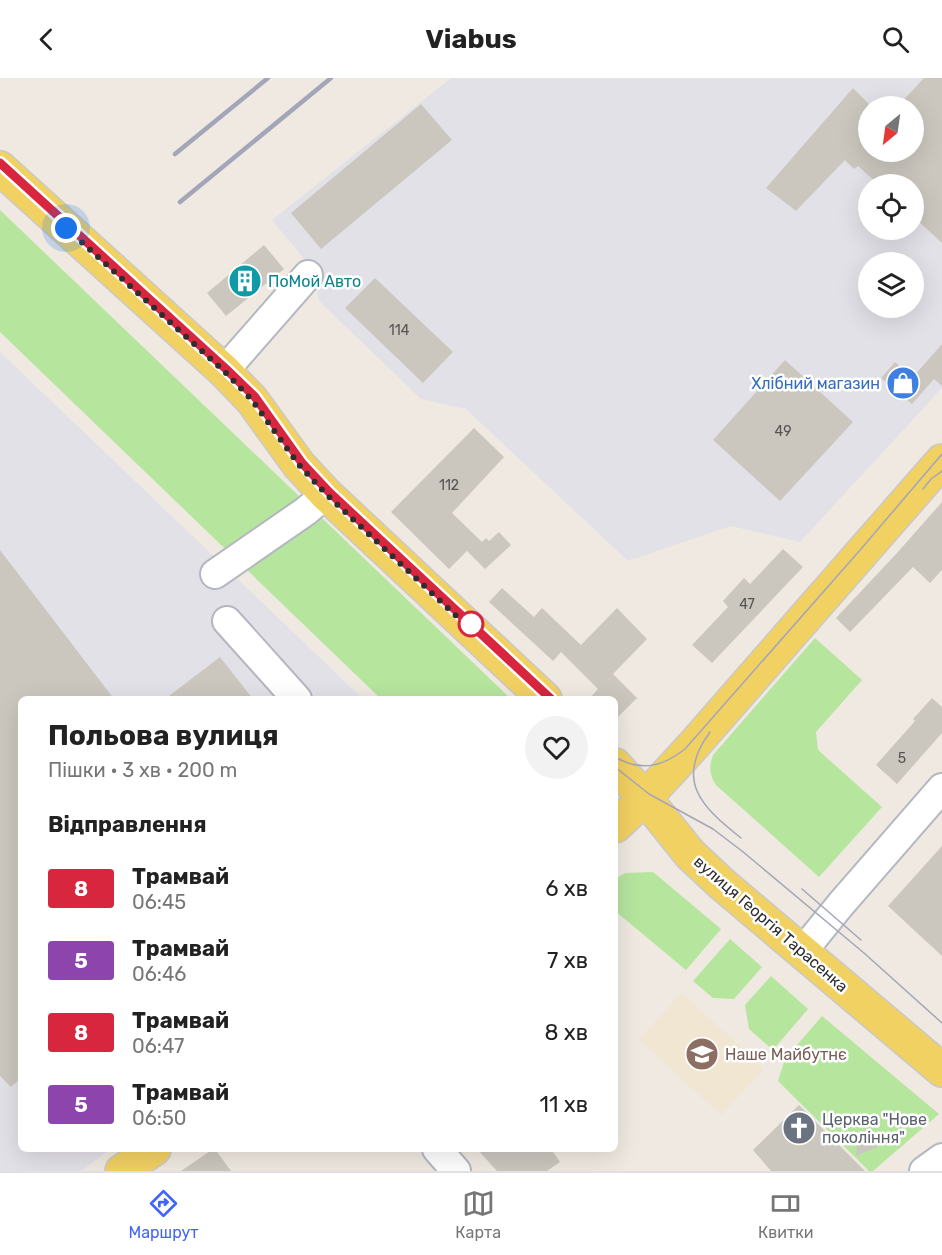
<!DOCTYPE html>
<html lang="uk">
<head>
<meta charset="utf-8">
<style>
  :root { --surface:#fff; --page:#f2f2f2; --text:#222; --muted:#767676; --line:#e0e0e0; --accent:#4264fb }
  body { margin:0; font-family:Rubik,sans-serif; background:var(--page); color:var(--text); height:100vh; display:flex; flex-direction:column; font-size:22px; white-space:nowrap }
  * { box-sizing:border-box; margin:0 }
  p { font-size:20px; color:var(--muted) }
  .icon { flex:none; width:33px; height:33px; fill:none; stroke:currentColor; stroke-width:2; stroke-linecap:round; stroke-linejoin:round }
  .map { position:relative; flex:1; overflow:hidden }
  .drawer { position:absolute; left:18px; top:618px; width:600px; height:456px; display:flex; flex-direction:column; background:var(--surface); border-radius:9px; box-shadow:0 6px 24px #0002 }
  .drawer>* { flex:none }
  .badge { padding:0 12px; border-radius:4px; font-size:21px; line-height:39px }
  .needle { width:39px; rotate:209deg }
  .fabs { position:absolute; left:858px; top:18px; display:grid; gap:12px }
  .fabs a { display:grid; place-items:center; width:66px; height:66px; border-radius:50%; background:var(--surface); box-shadow:0 6px 24px #0002; font-size:30px }
  .you { position:absolute; width:30px; height:30px; margin:-15px; border:4px solid #fff; border-radius:50%; background:#1a73e8; box-shadow:0 0 0 9px #1a73e833 }
  .map>.badge { position:absolute; translate:-50% -50%; box-shadow:0 0 0 3px #fff }
  h2 { padding:0 30px; font-size:22px; line-height:54px }
  .round { display:grid; place-items:center; flex:none; width:63px; height:63px; border-radius:32px; background:var(--page) }
  .overview { display:flex; align-items:center; justify-content:space-between; height:102px; padding:0 30px }
  h1 { font-size:28px; font-weight:700; line-height:45px }
  ul { padding:0; list-style:none }
  li { display:flex; align-items:center; gap:18px; height:72px; padding:0 30px }
  li div { flex:1 }
  li b { display:block; font-size:22px }
  li em { font-style:normal }
  li .badge { min-width:66px; font-weight:700; text-align:center }
  header { display:flex; justify-content:space-between; align-items:center; height:78px; padding:0 30px; background:var(--surface); font-size:27px; font-weight:700 }
  .menu { display:flex; justify-content:space-around; align-items:center; height:84px; border-top:2px solid var(--line); background:var(--surface); font-size:16px; color:var(--muted) }
  .menu a { display:grid; justify-items:center; gap:3px }
  .menu .on { color:var(--accent) }
  .map>svg:first-child { display:block }
  .industrial { fill:#e3e1e8; fill-rule:evenodd }
  .education { fill:#f0e6d1 }
  .green { fill:#b6e59e }
  .building { fill:#cbc7bf }
  .lines { fill:none; stroke-linecap:round; stroke-linejoin:round }
  .minor-casing { stroke:#b4b7c1; stroke-width:32 }
  .major-casing { stroke:#c9c9c9; stroke-width:36 }
  .minor { stroke:#fff; stroke-width:28 }
  .major { stroke:#f2d163; stroke-width:33 }
  .tram { stroke:#a3a6b8; stroke-width:1.5 }
  .rail { stroke:#a3a6b8; stroke-width:4.5 }
  .line-casing { stroke:#fff; stroke-width:14 }
  .line { stroke:#d7263d; stroke-width:9 }
  .walk { stroke:#2e2e2e; stroke-width:6; stroke-dasharray:0 10.8 }
  .stop-dot { fill:#fff; stroke:#d7263d; stroke-width:3 }
  .labels { text-anchor:middle; dominant-baseline:central; stroke-width:5; stroke-linejoin:round; paint-order:stroke }
  .number-label { font-size:14px; fill:#555452 }
  .culture-label { font-size:16px; fill:#0d838f; stroke:#fff; text-anchor:start }
  .shop-label { font-size:16px; fill:#366cbe; stroke:#fff; text-anchor:end }
  .street-label { font-size:16px; fill:#2e2e2e; stroke:#fff }
  .education-label { font-size:16px; fill:#785e54; stroke:#fff; text-anchor:start }
  .worship-label { font-size:16px; fill:#5b616d; stroke:#fff; text-anchor:start }
</style>
</head>
<body>
<header><svg class="icon" aria-label="back" viewBox="0 0 24 24"><path d="M15 5l-7 7 7 7"/></svg>Viabus<svg class="icon" aria-label="search" viewBox="0 0 24 24"><circle cx="10" cy="10" r="6"/><path d="M15 15l6 6"/></svg></header>
<div class="map">
<svg width="942" height="1093" viewBox="0 0 942 1093">
  <rect width="100%" height="100%" fill="#efe9e1"/>
  <path class="industrial" d="M451,0H942V310L800,464L731,448L628,483L466,331L421,321L319,223L314,193L272,142ZM868,28H914V74H868ZM868,106H914V152H868ZM868,184H914V230H868Z
    M0,274L363,621H21V1071H111L81,1093H0Z"/>
  <path class="education" d="M682,915L764,991L721,1037L639,961Z"/>
  <path class="green" d="M0,132L511,621H381L0,254Z
    M815,560L862,602L816,654L818,672L882,729L819,799L716,707C709,697 709,688 713,677Z
    M653,794L721,851L686,892L615,833V801L625,795Z
    M730,861L762,889L734,921L713,920L693,903Z
    M771,898L808,931L773,972L749,951L745,927Z
    M822,938L939,1036L873,1093H869L778,1003L785,981Z"/>
  <path class="building" d="M924,0H942V165L914,139V106H878L858,88L854,91L845,82L796,133L766,110L853,10L868,25V74H914V28H898Z
    M421,26L452,62L321,171L291,135Z
    M264,167L284,191L226,238L207,215Z
    M375,200L453,274L423,305L345,230Z
    M942,266V308L934,301L912,326L881,300L895,284L912,300Z
    M785,282L853,344L780,423L713,362Z
    M474,350L504,379L452,435L482,464L486,460L489,463L499,454L511,467L485,491L467,473L449,491L391,434Z
    M942,424V492L930,505L913,489L850,554L836,540L897,475Z
    M783,471L803,489L712,585L692,567L728,529L723,523L744,500L750,506Z
    M0,472L114,621H21V1000L11,1009L0,998Z
    M502,510L534,539L542,530L581,567L617,530L647,561L613,596L638,621H636L615,642V621H589L598,611L561,574L553,583L489,524Z
    M220,579L253,621H165Z
    M932,620L942,629V655L897,706L876,687L915,643L913,641Z
    M942,768V878L888,828Z
    M799,1027L865,1093H771L753,1072Z
    M868,1050L878,1056L877,1069L856,1078L858,1056Z
    M213,1071H215L231,1093H181Z
    M477,1071H551L560,1084L547,1093H497Z"/>
  <g class="lines">
    <g class="minor-casing">
      <path id="minor" d="M224,293L308,197
        M215,496L306,433L326,416
        M227,543L297,621
        M802,874L841,826L942,710
        M437,1071L456,1093
        M924,1093L942,1080"/>
    </g>
    <g class="major-casing">
      <path id="major" d="M0,90L224,293L252,322L299,387L326,416L545,621
        M615,687L645,720L690,776L722,806L942,992
        M615,748L645,720L692,669L942,383
        M122,1093L154,1071"/>
    </g>
    <use href="#minor" class="minor"/>
    <use href="#major" class="major"/>
    <path class="tram" d="M0,85L226,291L255,319L302,385L329,414L551,621
      M923,411L931,401L942,393
      M710,654C674,703 702,729 741,760
      M615,679C641,694 662,689 685,671L861,471L942,376
      M615,689L649,716L713,751L742,773L864,875L942,945
      M802,811L861,862"/>
    <path class="rail" d="M175,76L268,0
      M180,124L331,0"/>
  </g>
  <g class="lines">
    <g class="line-casing">
      <path id="line" d="M0,85L226,291L255,319L302,385L329,414L551,621"/>
    </g>
    <use href="#line" class="line"/>
    <path class="walk" d="M66,150L224,293L252,322L299,387L326,416L468,549L471,546"/>
  </g>
  <defs>
    <g id="building-disc" transform="scale(1.725)"><circle r="9.5" fill="#0f9aa8" stroke="#fff"/><path d="M-4-6H4V6H1V3H-1V6H-4ZM-2.5-4.3h1.7v1.8h-1.7ZM.8-4.3h1.7v1.8H.8ZM-2.5-1h1.7V.8h-1.7ZM.8-1h1.7V.8H.8Z" fill="#fff"/></g>
    <g id="shop-disc" transform="scale(1.725)"><circle r="9.5" fill="#3f7fe0" stroke="#fff"/><path d="M-5-2.5h2.3a2.7 3.5 0 0 1 5.4 0H5L5.5 6h-11ZM-1.5-2.5h3a1.5 2.3 0 0 0-3 0Z" fill="#fff"/></g>
    <g id="school-disc" transform="scale(1.725)"><circle r="9.5" fill="#8d6e63" stroke="#fff"/><path d="M0-5L7-2L0 1L-7-2ZM-4 1L0 2.5L4 1V4Q0 6-4 4Z" fill="#fff"/></g>
    <g id="church-disc" transform="scale(1.725)"><circle r="9.5" fill="#6b7280" stroke="#fff"/><path d="M-1.2-6h2.4v3.5h3.3v2.4h-3.3V6h-2.4V-.1h-3.3v-2.4h3.3Z" fill="#fff"/></g>
  </defs>
  <g fill-rule="evenodd">
    <use href="#building-disc" x="245" y="203"/>
    <use href="#shop-disc" x="903" y="305"/>
    <use href="#school-disc" x="702" y="976"/>
    <use href="#church-disc" x="799" y="1050"/>
  </g>
  <circle class="stop-dot" cx="471" cy="546" r="12"/>
  <g class="labels">
    <g class="number-label">
      <text x="399" y="252">114</text>
      <text x="783" y="353">49</text>
      <text x="449" y="407">112</text>
      <text x="747" y="526">47</text>
      <text x="902" y="680">5</text>
    </g>
    <g class="culture-label">
      <text x="268" y="203">ПоМой Авто</text>
    </g>
    <g class="shop-label">
      <text x="880" y="305">Хлібний магазин</text>
    </g>
    <g class="street-label">
      <text transform="translate(771 846) rotate(41)">вулиця Георгія Тарасенка</text>
    </g>
    <g class="education-label">
      <text x="725" y="976">Наше Майбутнє</text>
    </g>
    <g class="worship-label">
      <text x="822" y="1041">Церква "Нове<tspan x="822" dy="18">покоління"</tspan></text>
    </g>
  </g>
</svg>
<div class="fabs">
<a><svg class="needle" viewBox="-14 -14 28 28"><path d="M0-13l5 13h-10z" fill="#e53935"/><path d="M0 13l5-13h-10z" fill="#767676"/></svg></a>
<a><svg class="icon" aria-label="locate" viewBox="0 0 24 24"><circle cx="12" cy="12" r="6"/><path d="M12 2v4M12 18v4M2 12h4M18 12h4"/></svg></a>
<a><svg class="icon" aria-label="layers" viewBox="0 0 24 24"><path d="M12 4l9 5-9 5-9-5zM3 14l9 5 9-5"/></svg></a>
</div>
<div class="you" style="left:66px;top:150px"></div>
<section class="drawer">
<div class="overview"><div><h1>Польова вулиця</h1><p>Пішки · 3 хв · 200 m</p></div><a class="round"><svg class="icon" aria-label="heart" viewBox="0 0 24 24"><path d="M12 20l-8-8c-3-5 5-10 8-4 3-6 11-1 8 4z"/></svg></a></div>
<h2>Відправлення</h2>
<ul>
<li><span class="badge" style="background:#d7263d;color:#fff">8</span><div><b>Трамвай</b><p>06:45</p></div><em>6 хв</em></li>
<li><span class="badge" style="background:#8e44ad;color:#fff">5</span><div><b>Трамвай</b><p>06:46</p></div><em>7 хв</em></li>
<li><span class="badge" style="background:#d7263d;color:#fff">8</span><div><b>Трамвай</b><p>06:47</p></div><em>8 хв</em></li>
<li><span class="badge" style="background:#8e44ad;color:#fff">5</span><div><b>Трамвай</b><p>06:50</p></div><em>11 хв</em></li>
</ul>
</section>
</div>
<nav class="menu">
<a class="on"><svg class="icon" aria-label="directions" viewBox="0 0 24 24"><path d="M12 3l9 9-9 9-9-9zM9 14v-3h6M13 9l2 2-2 2"/></svg>Маршрут</a>
<a><svg class="icon" aria-label="map" viewBox="0 0 24 24"><path d="M3 6l6-2 6 2 6-2v14l-6 2-6-2-6 2zM9 4v14M15 6v14"/></svg>Карта</a>
<a><svg class="icon" aria-label="tickets" viewBox="0 0 24 24"><path d="M3 7h18v10H3zM15 7v10"/></svg>Квитки</a>
</nav>
</body>
</html>
